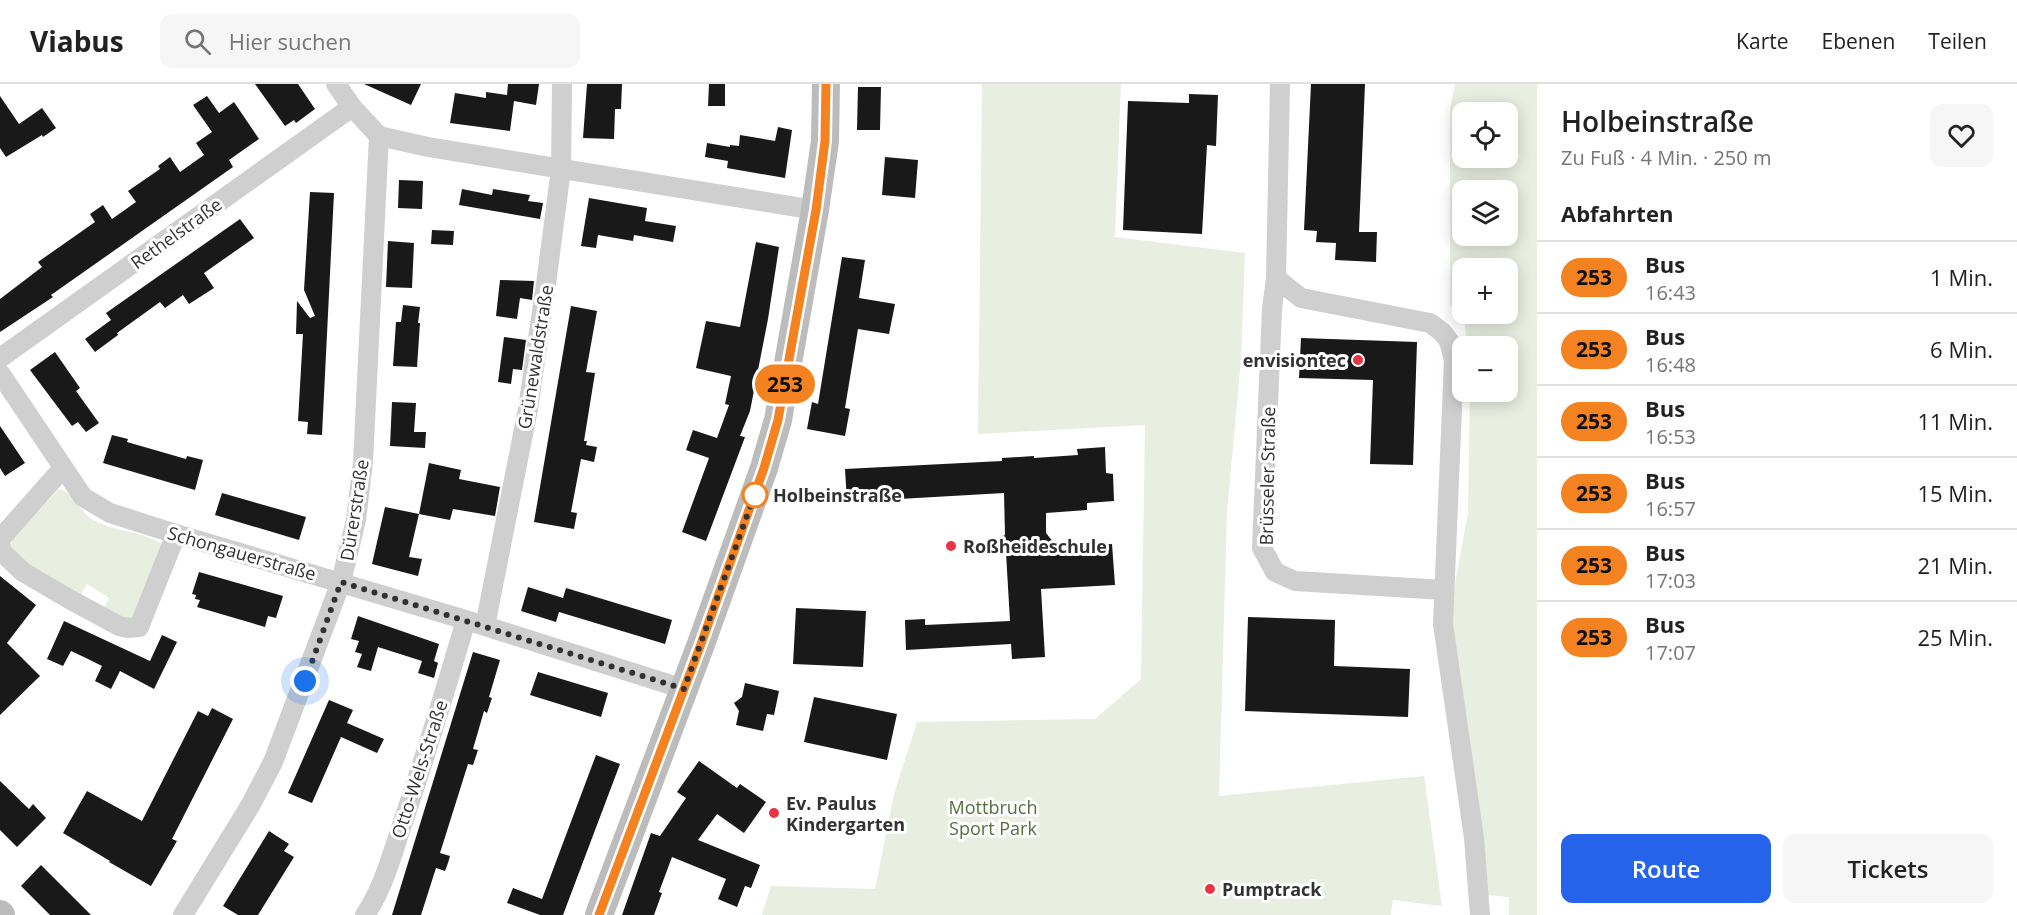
<!DOCTYPE html>
<html lang="de">
<head>
<meta charset="utf-8">
<style>
  :root { --surface:#fff; --page:#f6f6f6; --text:#222; --muted:#767676; --line:#e0e0e0; --accent:#2563eb }
  body { margin:0; font-family:"Open Sans",sans-serif; background:var(--page); color:var(--text); height:100vh; display:flex; flex-direction:column; font-size:22px; white-space:nowrap }
  * { box-sizing:border-box; margin:0 }
  p { font-size:20px; color:var(--muted) }
  .icon { flex:none; width:33px; height:33px; fill:none; stroke:currentColor; stroke-width:2; stroke-linecap:round; stroke-linejoin:round }
  .map { position:relative; flex:1; overflow:hidden }
  .panel { display:flex; flex-direction:column; background:var(--surface); width:480px }
  .panel>* { flex:none }
  .badge { padding:0 12px; border-radius:20px; font-size:21px; line-height:39px }
  .tools { position:absolute; left:1452px; top:18px; display:grid; gap:12px }
  .tools a { display:grid; place-items:center; width:66px; height:66px; border-radius:12px; background:var(--surface); box-shadow:0 3px 15px #0003; font-size:30px }
  .you { position:absolute; width:30px; height:30px; margin:-15px; border:4px solid #fff; border-radius:50%; background:#1a73e8; box-shadow:0 0 0 9px #1a73e833 }
  .map>.badge { position:absolute; translate:-50% -50%; box-shadow:0 0 0 3px #fff }
  h2 { padding:0 24px; font-size:22px; line-height:54px }
  .round { display:grid; place-items:center; flex:none; width:63px; height:63px; border-radius:12px; background:var(--page) }
  .overview { display:flex; align-items:center; justify-content:space-between; height:102px; padding:0 24px }
  h1 { font-size:28px; font-weight:600; line-height:45px }
  .cta { display:flex; gap:12px; margin-top:auto; padding:12px 24px }
  .cta a { flex:1; height:69px; border-radius:12px; background:var(--accent); color:#fff; font-size:24px; font-weight:600; line-height:69px; text-align:center }
  .cta a+a { background:var(--page); color:var(--text) }
  ul { padding:0; list-style:none }
  li { display:flex; align-items:center; gap:18px; height:72px; padding:0 24px; border-top:2px solid var(--line) }
  li div { flex:1 }
  li b { display:block; font-size:22px }
  li em { font-style:normal }
  li .badge { min-width:66px; font-weight:700; text-align:center }
  header { display:flex; align-items:center; gap:36px; box-sizing:border-box; height:84px; padding:0 30px; background:var(--surface); border-bottom:2px solid var(--line) }
  header strong { font-size:28px }
  nav { display:flex; gap:33px; margin-inline-start:auto; font-size:21px }
  .search { width:420px; height:54px; background:var(--page); display:flex; align-items:center; gap:15px; box-sizing:border-box; padding:0 21px; border-radius:12px; color:var(--muted); font-size:22px }
  main { display:flex; flex:1; min-height:0 }
  .map>svg:first-child { display:block }
  .green { fill:#e8eee0; fill-rule:evenodd }
  .building { fill:#191919 }
  .lines { fill:none; stroke-linecap:round; stroke-linejoin:round }
  .street { stroke:#cfcfcf; stroke-width:20 }
  .secondary { stroke:#bcbcbc; stroke-width:28 }
  .line-casing { stroke:#fff; stroke-width:14 }
  .line { stroke:#f58220; stroke-width:9 }
  .walk { stroke:#323232; stroke-width:6; stroke-dasharray:0 10.8 }
  .poi-dot { fill:#e83545; stroke:#fff; stroke-width:2 }
  .stop-dot { fill:#fff; stroke:#f58220; stroke-width:3 }
  .labels { text-anchor:middle; dominant-baseline:central; stroke-width:6; stroke-linejoin:round; paint-order:stroke }
  .street-label { font-size:18px; fill:#323232; stroke:#fff }
  .poi-label { font-size:18px; font-weight:bold; fill:#323232; stroke:#fff; text-anchor:start }
  .stop-label { font-size:18px; font-weight:bold; fill:#323232; stroke:#fff; text-anchor:start }
  .park-label { font-size:18px; fill:#566f3e; stroke:#fff }
</style>
</head>
<body>
<header>
<strong>Viabus</strong>
<div class="search"><svg class="icon" aria-label="search" viewBox="0 0 24 24"><circle cx="10" cy="10" r="6"/><path d="M15 15l6 6"/></svg>Hier suchen</div>
<nav><a>Karte</a><a>Ebenen</a><a>Teilen</a></nav>
</header>
<main>
<div class="map">
<svg width="1537" height="831" viewBox="0 0 1537 831">
  <rect width="100%" height="100%" fill="#fff"/>
  <path class="green" d="M982,0H1121L1115,153L1245,169L1241,276L1227,428L1219,712L1424,692L1442,822L1393,816L1391,831H762L771,802L875,805L894,710L917,638L1095,635L1141,595L1145,341L978,350Z
    M1455,0H1537V831H1509V813L1486,811L1450,527L1468,429L1470,308H1508V262H1467L1464,230H1508V184H1462V229L1450,221V25ZM1462,28H1508V74H1462ZM1462,106H1508V152H1462Z
    M59,405C71,407 80,426 90,434C112,448 143,447 162,460L135,532L128,536L103,526L109,514L87,500L80,512L26,479L11,466L12,455Z"/>
  <path class="building" d="M255,0H298L315,25L296,39L294,36L285,42Z
    M364,0H421L411,21Z
    M508,0H539L536,21L514,17L510,47L450,39L455,9L486,14V8L507,11Z
    M587,0H622L621,25H615L614,55L583,54Z
    M709,0H725V22H708Z
    M1311,0H1365L1359,148H1377L1376,178L1335,176L1336,159L1316,158L1317,147L1304,146Z
    M858,3H881L880,46H857Z
    M1189,10L1218,11L1216,62L1207,61L1202,150L1123,146L1128,17L1189,19Z
    M0,12L19,40L42,24L56,44L43,53L42,51L6,73L0,64Z
    M207,12L219,29L234,18L259,55L229,76L233,83L51,211L53,213L0,248V215L42,183L38,178L95,138L90,130L103,121L112,135L136,118L128,107L160,85L158,82L170,73L180,88L204,71L196,59L212,48L193,21Z
    M778,43L792,46L785,94L727,84L728,77L705,73L707,59L730,63V61L739,62L740,51L775,57Z
    M885,73L918,76L915,114L882,111Z
    M399,96L423,97L422,125L398,124Z
    M462,105L492,111L493,105L530,111L528,117L543,119L540,135L459,121Z
    M310,108L334,109L322,351L307,350L308,338L298,337L303,250H296L297,217L310,234L315,232L304,206Z
    M589,114L647,124L645,137L676,142L673,158L634,151L633,157L598,151L596,164L581,162Z
    M240,135L254,154L204,189L214,204L189,220L183,211L165,224L160,218L117,249L118,251L95,268L85,255L111,236L106,229Z
    M432,146L454,147L453,161L431,160Z
    M388,157L414,159L412,204L386,203Z
    M756,158L779,163L768,235L750,327L740,352L745,353L706,457L682,448L709,374L686,366L693,346L717,354L729,321L725,320L731,292L696,284L706,237L740,243Z
    M842,173L865,176L859,214L895,220L889,250L858,245L845,324L850,325L845,352L807,345L812,318L818,320Z
    M500,196L534,197L532,216L520,214L517,235L496,232Z
    M403,221L420,223L418,239H420L417,283L393,282L396,238H401Z
    M571,222L597,227L586,288L595,289L584,357H587L586,361L597,363L594,378L581,375L571,428L577,429L574,445L534,438Z
    M504,253L526,256L522,286L513,285L511,300L498,298Z
    M1301,254L1417,258L1413,381L1370,380L1373,296L1299,294Z
    M55,268L80,304L76,307L99,339L86,348L78,338L72,342L30,286Z
    M392,318L416,319L414,348H426L425,364L390,362Z
    M0,342L25,379L5,392L0,384Z
    M112,351L128,355L127,358L186,375L187,372L203,376L195,406L103,379Z
    M1105,363L1106,389L1113,390L1114,417L1087,419V426L1046,429V449L1058,464L1112,460L1115,501L1041,505L1045,573L1012,575L1011,560L906,566L905,536L925,535V541L1010,537L1006,469L999,466V454L1005,451L1004,409L847,418L845,385L1002,377V374L1034,372V374L1078,371L1077,365Z
    M429,379L461,386L459,395L500,403L495,432L453,425L450,436L419,430Z
    M222,409L306,433L299,456L215,431Z
    M385,423L419,430L409,473L422,475L418,492L372,480Z
    M199,488L283,512L276,534L268,532L265,543L197,523L200,516L195,515L196,511L192,510Z
    M0,492L36,521L7,559L40,592L0,631Z
    M528,503L563,514L566,504L672,536L665,560L559,528L556,538L521,527Z
    M796,524L866,527L863,583L793,580Z
    M358,532L439,560L434,577L438,579L434,594L418,589L422,577L378,563L371,587L357,583L362,570L355,568L359,557L351,555Z
    M1248,533L1335,536L1334,582L1410,585L1408,633L1245,627Z
    M64,537L150,577L162,551L177,558L154,605L120,587L111,605L95,597L102,582L86,574L71,567L63,582L47,575Z
    M473,568L500,576L489,613L492,614L487,629L484,627L473,665L478,666L473,681L468,680L440,769L450,772L448,779L445,787L436,784L421,831H392Z
    M538,588L608,609L601,633L530,611Z
    M745,599L779,607L774,631L767,630L763,647L736,641L739,627L734,619L742,613Z
    M814,613L897,630L887,676L804,658Z
    M329,616L353,626L347,639L384,655L377,669L341,653L312,719L288,709Z
    M212,624L233,635L172,755L177,757L151,802L109,778L110,777L63,749L87,707L142,737L198,627L208,632Z
    M596,671L620,680L563,831H540L507,819L513,804L542,815Z
    M699,677L737,704L740,700L766,718L744,749L717,730L698,756L760,781L751,804L745,802L737,823L718,815L726,795L672,773L659,808L662,809L654,831H622L651,749L660,752L686,714L677,708Z
    M0,697L29,725L33,720L46,734L17,763L0,746Z
    M269,747L289,760L284,767L294,773L258,831H238L223,822Z
    M41,781L91,831H50L21,802Z"/>
  <g class="lines">
    <path class="street" d="M1280,0L1276,194L1272,225L1262,464L1275,488L1295,497L1444,506
      M379,52L428,63L815,126
      M1276,194L1301,214L1430,239L1442,248L1449,257L1454,276L1443,540L1474,754L1480,831
      M0,274L352,23
      M0,289L83,413L110,429L176,450L466,536L684,605
      M0,455L63,384
      M0,459L2,468L23,488L69,515L119,542L128,544L139,543L176,450
      M485,542L528,325L546,200L561,85L562,0
      M183,831L250,722L273,678L341,498L356,436L363,378L379,52L352,23L336,0
      M365,831C384,803 392,770 403,738C426,671 446,604 466,536"/>
    <path class="secondary" d="M0,830L1,831
      M599,831L701,560L764,384L778,336L815,126L825,57L826,0"/>
  </g>
  <g class="lines">
    <g class="line-casing">
      <path id="line" d="M599,831L701,560L764,384L778,336L816,126L825,57L826,0"/>
    </g>
    <use href="#line" class="line"/>
    <path class="walk" d="M305,597L341,498L684,605L756,407L755,411"/>
  </g>
  <g class="poi-dot">
    <circle cx="1358" cy="276" r="6"/>
    <circle cx="951" cy="462" r="6"/>
    <circle cx="774" cy="729" r="6"/>
    <circle cx="1210" cy="805" r="6"/>
  </g>
  <circle class="stop-dot" cx="755" cy="411" r="12"/>
  <g class="labels">
    <g class="street-label">
      <text transform="translate(176 149) rotate(-36)">Rethelstraße</text>
      <text transform="translate(535 273) rotate(-81)">Grünewaldstraße</text>
      <text transform="translate(1267 392) rotate(-89)">Brüsseler Straße</text>
      <text transform="translate(354 426) rotate(-81)">Dürerstraße</text>
      <text transform="translate(242 469) rotate(16)">Schongauerstraße</text>
      <text transform="translate(419 685) rotate(-72)">Otto-Wels-Straße</text>
    </g>
    <g class="poi-label">
      <text x="1346" y="276" text-anchor="end">envisiontec</text>
      <text x="963" y="462">Roßheideschule</text>
      <text x="786" y="719">Ev. Paulus<tspan x="786" dy="21">Kindergarten</tspan></text>
      <text x="1222" y="805">Pumptrack</text>
    </g>
    <g class="stop-label">
      <text x="773" y="411">Holbeinstraße</text>
    </g>
    <g class="park-label">
      <text x="993" y="723">Mottbruch<tspan x="993" dy="21">Sport Park</tspan></text>
    </g>
  </g>
</svg>
<div class="tools">
<a><svg class="icon" aria-label="locate" viewBox="0 0 24 24"><circle cx="12" cy="12" r="6"/><path d="M12 2v4M12 18v4M2 12h4M18 12h4"/></svg></a>
<a><svg class="icon" aria-label="layers" viewBox="0 0 24 24"><path d="M12 4l9 5-9 5-9-5zM3 14l9 5 9-5"/></svg></a>
<a>+</a>
<a>−</a>
</div>
<div class="you" style="left:305px;top:597px"></div>
<b class="badge" style="left:785px;top:300px;background:#f58220;color:#111">253</b>
</div>
<section class="panel">
<div class="overview"><div><h1>Holbeinstraße</h1><p>Zu Fuß · 4 Min. · 250 m</p></div><a class="round"><svg class="icon" aria-label="heart" viewBox="0 0 24 24"><path d="M12 20l-8-8c-3-5 5-10 8-4 3-6 11-1 8 4z"/></svg></a></div>
<h2>Abfahrten</h2>
<ul>
<li><span class="badge" style="background:#f58220;color:#111">253</span><div><b>Bus</b><p>16:43</p></div><em>1 Min.</em></li>
<li><span class="badge" style="background:#f58220;color:#111">253</span><div><b>Bus</b><p>16:48</p></div><em>6 Min.</em></li>
<li><span class="badge" style="background:#f58220;color:#111">253</span><div><b>Bus</b><p>16:53</p></div><em>11 Min.</em></li>
<li><span class="badge" style="background:#f58220;color:#111">253</span><div><b>Bus</b><p>16:57</p></div><em>15 Min.</em></li>
<li><span class="badge" style="background:#f58220;color:#111">253</span><div><b>Bus</b><p>17:03</p></div><em>21 Min.</em></li>
<li><span class="badge" style="background:#f58220;color:#111">253</span><div><b>Bus</b><p>17:07</p></div><em>25 Min.</em></li>
</ul>
<div class="cta"><a>Route</a><a>Tickets</a></div>
</section>
</main>
</body>
</html>
